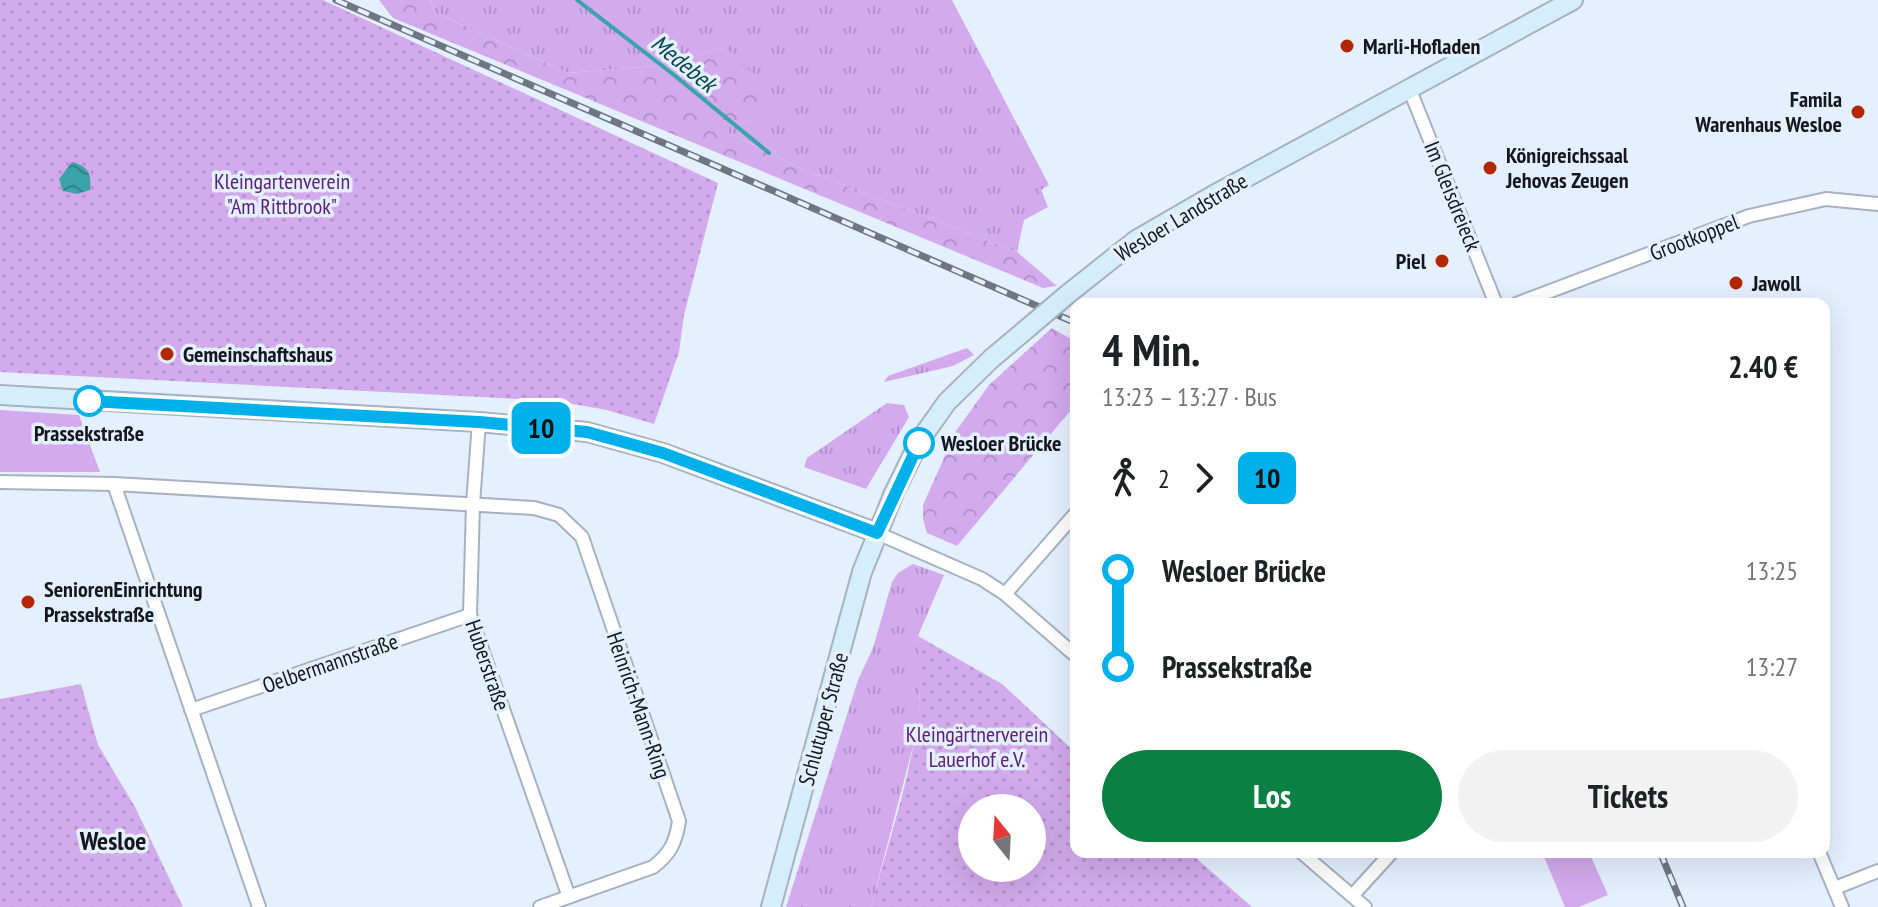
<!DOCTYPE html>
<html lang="de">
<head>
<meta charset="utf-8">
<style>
  :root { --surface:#fff; --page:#f2f2f2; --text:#202124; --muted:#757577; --accent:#0b8043 }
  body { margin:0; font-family:"PT Sans Narrow",sans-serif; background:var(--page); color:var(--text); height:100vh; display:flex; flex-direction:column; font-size:30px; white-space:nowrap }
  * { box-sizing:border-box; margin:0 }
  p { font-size:26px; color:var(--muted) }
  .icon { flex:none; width:44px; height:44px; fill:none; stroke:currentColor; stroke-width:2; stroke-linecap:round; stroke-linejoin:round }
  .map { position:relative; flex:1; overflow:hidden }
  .details { position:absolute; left:1070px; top:298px; width:760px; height:560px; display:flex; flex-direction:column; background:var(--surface); border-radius:16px; box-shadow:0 8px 32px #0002 }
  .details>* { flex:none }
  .badge { padding:0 16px; border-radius:12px; font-size:28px; line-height:52px }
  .needle { width:52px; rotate:342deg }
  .tools { position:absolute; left:958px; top:794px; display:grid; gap:16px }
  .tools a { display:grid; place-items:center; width:88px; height:88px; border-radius:50%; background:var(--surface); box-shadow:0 8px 32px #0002; font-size:40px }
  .map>.badge { position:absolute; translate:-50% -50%; box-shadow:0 0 0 4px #fff }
  .legs { display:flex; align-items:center; gap:12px; height:88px; padding:0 32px; font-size:26px }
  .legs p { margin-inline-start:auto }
  .overview { display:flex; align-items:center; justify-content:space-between; height:136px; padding:0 32px }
  h1 { font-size:44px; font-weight:700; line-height:60px }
  .action { display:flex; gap:16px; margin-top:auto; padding:16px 32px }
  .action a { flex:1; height:92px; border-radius:48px; background:var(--accent); color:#fff; font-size:32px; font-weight:700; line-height:92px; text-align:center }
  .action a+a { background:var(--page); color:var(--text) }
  ul { padding:0 32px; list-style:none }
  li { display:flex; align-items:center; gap:28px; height:96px; font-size:30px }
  li i { display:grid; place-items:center; width:12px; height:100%; margin:0 10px; background:currentColor }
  li i::after { content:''; width:20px; height:20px; margin:-10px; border:6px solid; border-radius:50%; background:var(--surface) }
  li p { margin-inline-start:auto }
  li:first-child i { background:linear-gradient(#0000 50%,currentColor 0) }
  li:last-child i { background:linear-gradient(currentColor 50%,#0000 0) }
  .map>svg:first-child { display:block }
  .grass { fill:url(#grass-tufts) }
  .forest { fill:url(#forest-crowns) }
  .park { fill:#d3aaed }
  .garden { fill:url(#garden-dots); fill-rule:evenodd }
  .water { fill:url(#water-waves) }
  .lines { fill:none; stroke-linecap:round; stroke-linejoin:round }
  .stream { stroke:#3ba3aa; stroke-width:4 }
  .street-casing { stroke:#a7b1bf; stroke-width:16 }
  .secondary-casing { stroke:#a7b1bf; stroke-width:22 }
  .street { stroke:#fff; stroke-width:12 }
  .secondary { stroke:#d4eefb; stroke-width:18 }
  .rail-casing { stroke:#707680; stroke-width:7 }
  .rail { stroke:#e5f0ff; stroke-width:4; stroke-dasharray:12; stroke-linecap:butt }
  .secondary-bridge-casing { stroke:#a7b1bf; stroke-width:22; stroke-linecap:butt }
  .secondary-bridge { stroke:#d4eefb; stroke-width:18 }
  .line-1-casing { stroke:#fff; stroke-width:18 }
  .line-1 { stroke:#00b0ea; stroke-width:12 }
  .poi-dot { fill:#b22600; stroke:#e5f0ff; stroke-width:3 }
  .stop-1-dot { fill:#fff; stroke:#00b0ea; stroke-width:4 }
  .labels { text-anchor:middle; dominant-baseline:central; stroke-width:7; stroke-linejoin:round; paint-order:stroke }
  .poi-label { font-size:22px; font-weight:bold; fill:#14171c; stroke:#e5f0ff; text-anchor:start }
  .park-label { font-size:22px; fill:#5b2079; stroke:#e5f0ff }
  .street-label { font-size:22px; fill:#14171c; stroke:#e5f0ff }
  .stop-label { font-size:22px; font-weight:bold; fill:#14171c; stroke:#e5f0ff }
  .water-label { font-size:24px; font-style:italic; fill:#06464b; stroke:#e5f0ff }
  .quarter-label { font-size:26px; font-weight:bold; fill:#14171c; stroke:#e5f0ff }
</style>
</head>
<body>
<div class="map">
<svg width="1878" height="907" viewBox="0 0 1878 907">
  <defs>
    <pattern id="grass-tufts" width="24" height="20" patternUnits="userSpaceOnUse" patternTransform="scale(2)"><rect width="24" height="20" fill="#d3aaed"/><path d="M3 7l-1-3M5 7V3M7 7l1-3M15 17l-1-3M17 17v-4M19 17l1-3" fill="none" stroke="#b492cb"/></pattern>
    <pattern id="forest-crowns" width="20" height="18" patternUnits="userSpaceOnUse" patternTransform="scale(2)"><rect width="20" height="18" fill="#d3aaed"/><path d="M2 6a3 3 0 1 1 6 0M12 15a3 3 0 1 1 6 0" fill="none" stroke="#b492cb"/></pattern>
    <pattern id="garden-dots" width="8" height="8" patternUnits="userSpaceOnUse" patternTransform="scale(2)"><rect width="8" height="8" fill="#d3aaed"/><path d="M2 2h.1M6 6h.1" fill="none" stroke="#b492cb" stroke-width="1.8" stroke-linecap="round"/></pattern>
    <pattern id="water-waves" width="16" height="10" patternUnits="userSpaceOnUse" patternTransform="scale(2)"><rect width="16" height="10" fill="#3ba3aa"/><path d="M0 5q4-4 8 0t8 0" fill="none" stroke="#30848a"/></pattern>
  </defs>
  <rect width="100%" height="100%" fill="#e5f0ff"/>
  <path class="grass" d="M430,0H952L1049,185L1041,190L1048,207L1024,220L1017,252L802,169L729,133L728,127L752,120L725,47L667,65L568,73L434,12Z
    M967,348L974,355L953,366L884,382L888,376Z
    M887,403L904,405L909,417L866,489L804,467L807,458Z
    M913,564L944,575L918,636L922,664L917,731L871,907H786L858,680L873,648L892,582L898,573Z"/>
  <path class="forest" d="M379,0H430L434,12L568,73L667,65L725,47L751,72L768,106L752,120L728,127L729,133L802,169L1017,252L1057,286L1043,288L393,18Z
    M1052,328L1076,342V404L957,546L927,533L923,519V505L956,431L989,385Z"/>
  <path class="park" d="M0,410L79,415L100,472H0Z
    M1542,852H1589L1608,895L1579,907H1565Z"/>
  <path class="garden" d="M0,0H323L718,183L684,315L679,352L654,424L607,410L556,401L0,372Z
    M918,636L1002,684L1076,753V852H1189L1252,907H871C894,819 930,728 918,636ZM1032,808V868H972V808Z
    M81,684L98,745L135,807L183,907H0V699Z"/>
  <path class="water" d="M72,162C88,166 92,174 90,190L77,194L63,191L59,179Z"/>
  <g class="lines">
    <path class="stream" d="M577,0L674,75L769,153"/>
    <g class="street-casing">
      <path id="street" d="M1409,88L1496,304
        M1516,304L1749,216L1826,199L1878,204
        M479,422L473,504L470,615L569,897
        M0,482L114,484L534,508L559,515L582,537L679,821C676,842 670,854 653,867L540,907
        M114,484L259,907
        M877,533L982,579L1005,594L1076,656
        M1005,594L1076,513
        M191,710L470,615
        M1301,852L1365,907
        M1819,852L1842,907
        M1835,888L1878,871
        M1352,896L1392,852"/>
    </g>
    <g class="secondary-casing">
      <path id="secondary" d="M1068,294L1136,240L1212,196L1573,0
        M0,395L479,422L587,432L663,453L877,533
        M771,907L862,572L894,493L920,440L947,402L991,359L1029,327"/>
    </g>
    <use href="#street" class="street"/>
    <use href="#secondary" class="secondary"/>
    <g class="rail-casing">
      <path id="rail" d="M336,0L1076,323
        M1660,852L1683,907"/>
    </g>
    <use href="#rail" class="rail"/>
    <g class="secondary-bridge-casing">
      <path id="secondary-bridge" d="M1029,327L1068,294"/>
    </g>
    <use href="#secondary-bridge" class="secondary-bridge"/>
  </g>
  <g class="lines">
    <g class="line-1-casing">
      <path id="line-1" d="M89,401L479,422L587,432L663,453L877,533L919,443"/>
    </g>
    <use href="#line-1" class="line-1"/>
  </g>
  <g class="poi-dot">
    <circle cx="1347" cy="46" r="8"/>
    <circle cx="1858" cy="112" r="8"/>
    <circle cx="1490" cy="168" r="8"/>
    <circle cx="1442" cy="261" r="8"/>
    <circle cx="1736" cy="283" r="8"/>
    <circle cx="167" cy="354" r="8"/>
    <circle cx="28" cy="602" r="8"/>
  </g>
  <g class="stop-1-dot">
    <circle cx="89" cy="401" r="14"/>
    <circle cx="919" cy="443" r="14"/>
  </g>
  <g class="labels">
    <g class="poi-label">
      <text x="1363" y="46">Marli-Hofladen</text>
      <text x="1842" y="99" text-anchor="end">Famila<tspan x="1842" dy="25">Warenhaus Wesloe</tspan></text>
      <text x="1506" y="155">Königreichssaal<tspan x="1506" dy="25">Jehovas Zeugen</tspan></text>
      <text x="1426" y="261" text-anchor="end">Piel</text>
      <text x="1752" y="283">Jawoll</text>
      <text x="183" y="354">Gemeinschaftshaus</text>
      <text x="44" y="589">SeniorenEinrichtung<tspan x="44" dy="25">Prassekstraße</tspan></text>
    </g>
    <g class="park-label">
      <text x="282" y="181">Kleingartenverein<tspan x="282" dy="25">"Am Rittbrook"</tspan></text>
      <text x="977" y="734">Kleingärtnerverein<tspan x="977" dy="25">Lauerhof e.V.</tspan></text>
    </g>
    <g class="street-label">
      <text transform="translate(1453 196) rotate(68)">Im Gleisdreieck</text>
      <text transform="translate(1181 217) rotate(-31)">Wesloer Landstraße</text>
      <text transform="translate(1694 237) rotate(-21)">Grootkoppel</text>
      <text transform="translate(330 663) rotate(-19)">Oelbermannstraße</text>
      <text transform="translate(488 665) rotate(71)">Huberstraße</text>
      <text transform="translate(639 705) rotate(71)">Heinrich-Mann-Ring</text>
      <text transform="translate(823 719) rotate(-75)">Schlutuper Straße</text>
    </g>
    <g class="stop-label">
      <text x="89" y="433">Prassekstraße</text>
      <text x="941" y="443" text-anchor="start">Wesloer Brücke</text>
    </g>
    <g class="water-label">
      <text transform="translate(684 63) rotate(39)">Medebek</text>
    </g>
    <g class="quarter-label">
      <text x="113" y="840">Wesloe</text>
    </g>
  </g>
</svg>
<div class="tools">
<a><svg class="needle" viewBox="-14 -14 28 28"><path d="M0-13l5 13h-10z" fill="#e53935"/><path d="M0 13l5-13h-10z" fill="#757577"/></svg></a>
</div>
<b class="badge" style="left:541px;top:428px;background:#00b0ea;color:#111">10</b>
<section class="details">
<div class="overview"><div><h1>4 Min.</h1><p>13:23 – 13:27 · Bus</p></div><b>2.40 €</b></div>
<div class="legs"><svg class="icon" aria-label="walk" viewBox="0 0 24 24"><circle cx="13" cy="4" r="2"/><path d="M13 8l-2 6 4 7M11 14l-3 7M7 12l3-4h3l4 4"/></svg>2<svg class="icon" aria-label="forward" viewBox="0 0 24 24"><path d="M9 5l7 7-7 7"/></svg><b class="badge" style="background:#00b0ea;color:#111">10</b></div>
<ul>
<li><i style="color:#00b0ea"></i><b>Wesloer Brücke</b><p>13:25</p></li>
<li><i style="color:#00b0ea"></i><b>Prassekstraße</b><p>13:27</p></li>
</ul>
<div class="action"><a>Los</a><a>Tickets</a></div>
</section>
</div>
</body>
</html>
